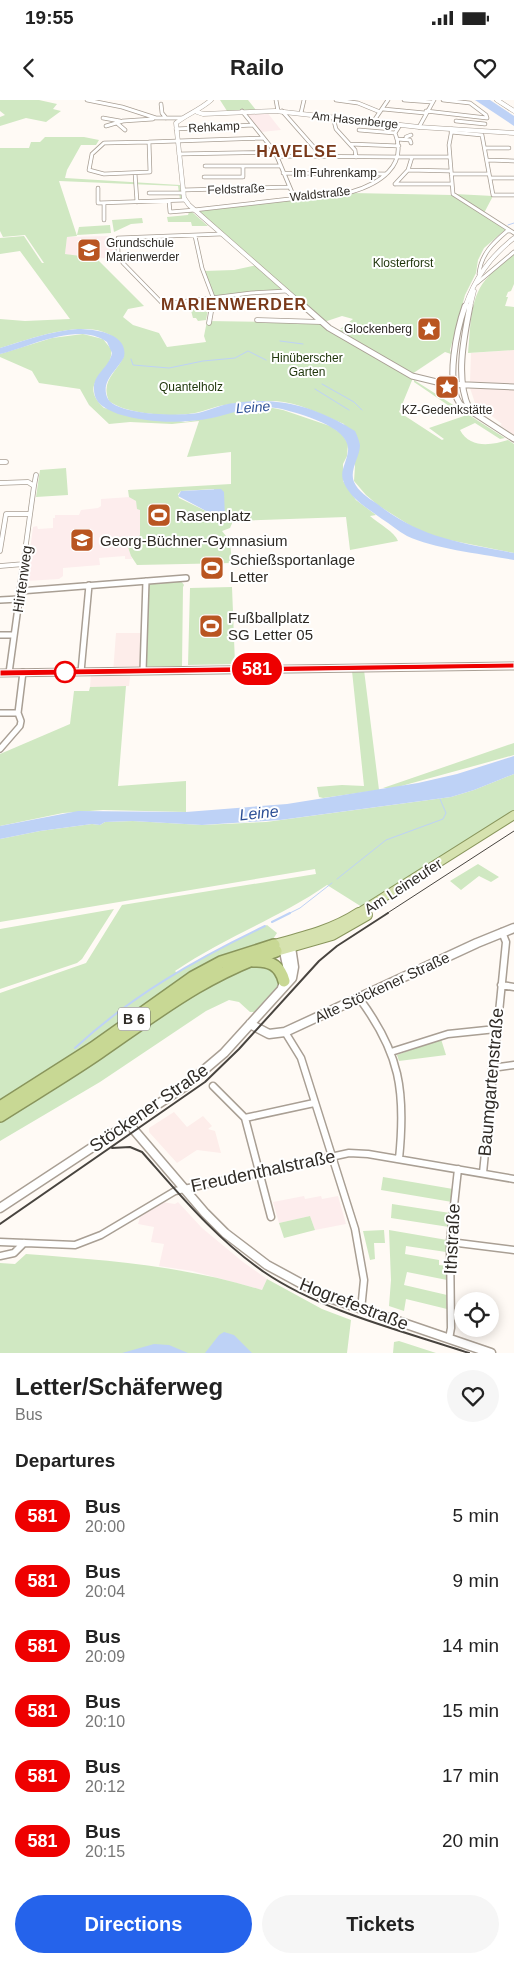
<!DOCTYPE html>
<html lang="en">
<head>
<meta charset="utf-8">
<style>
  :root { --surface:#fff; --page:#f6f6f6; --text:#222; --muted:#767676; --accent:#2563eb }
  body { margin:0; font-family:Helvetica,sans-serif; background:var(--page); color:var(--text); height:100vh; display:flex; flex-direction:column; font-size:19px; white-space:nowrap }
  * { box-sizing:border-box; margin:0 }
  p { font-size:16px; color:var(--muted) }
  .icon { flex:none; width:28px; height:28px; fill:none; stroke:currentColor; stroke-width:2; stroke-linecap:round; stroke-linejoin:round }
  .map { position:relative; height:1253px; overflow:hidden }
  .sheet { display:flex; flex-direction:column; background:var(--surface); flex:1 }
  .sheet>* { flex:none }
  .badge { padding:0 10px; border-radius:16px; font-size:18px; line-height:32px }
  .controls { position:absolute; left:454px; top:1192px; display:grid; gap:10px }
  .controls a { display:grid; place-items:center; width:45px; height:45px; border-radius:50%; background:var(--surface); box-shadow:0 2px 12px #0003; font-size:25px }
  .map>.badge { position:absolute; translate:-50% -50%; box-shadow:0 0 0 2px #fff }
  h2 { padding:0 15px; font-size:19px; line-height:45px }
  .round { display:grid; place-items:center; flex:none; width:52px; height:52px; border-radius:26px; background:var(--page) }
  .headline { display:flex; align-items:center; justify-content:space-between; height:85px; padding:0 15px }
  h1 { font-size:24px; font-weight:600; line-height:38px }
  .cta { display:flex; gap:10px; margin-top:auto; padding:10px 15px }
  .cta a { flex:1; height:58px; border-radius:30px; background:var(--accent); color:#fff; font-size:20px; font-weight:600; line-height:58px; text-align:center }
  .cta a+a { background:var(--page); color:var(--text) }
  ul { padding:0; list-style:none }
  li { display:flex; align-items:center; gap:15px; height:65px; padding:0 15px }
  li div { flex:1 }
  li b { display:block; font-size:19px }
  li em { font-style:normal }
  li .badge { min-width:55px; font-weight:700; text-align:center }
  .status { display:flex; justify-content:space-between; align-items:center; height:35px; padding:0 25px; background:var(--surface); direction:ltr }
  .status svg { height:14px; fill:currentColor }
  header { display:flex; justify-content:space-between; align-items:center; height:65px; padding:0 15px; background:var(--surface); font-size:22px; font-weight:600 }
  .map>svg:first-child { display:block }
  .commercial { fill:#fdedea }
  .education { fill:#fdeded }
  .green { fill:#d0e8c2; fill-rule:evenodd }
  .water { fill:#bed2f6 }
  .lines { fill:none; stroke-linecap:round; stroke-linejoin:round }
  .stream-far1 { stroke:#bed2f6; stroke-width:1 }
  .stream { stroke:#bed2f6; stroke-width:2 }
  .minor-far3-casing { stroke:#a99f94; stroke-width:4.5 }
  .minor-far2-casing { stroke:#a99f94; stroke-width:5.5 }
  .minor-far1-casing { stroke:#a99f94; stroke-width:8 }
  .minor-casing { stroke:#a99f94; stroke-width:9 }
  .tertiary-far2-casing { stroke:#a99f94; stroke-width:5 }
  .tertiary-far1-casing { stroke:#a99f94; stroke-width:7 }
  .tertiary-casing { stroke:#a99f94; stroke-width:11 }
  .secondary-casing { stroke:#a99f94; stroke-width:9 }
  .primary-far1-casing { stroke:#89955c; stroke-width:10 }
  .primary-casing { stroke:#89955c; stroke-width:12 }
  .trunk-casing { stroke:#89955c; stroke-width:14 }
  .minor-far3 { stroke:#fff; stroke-width:3 }
  .minor-far2 { stroke:#fff; stroke-width:4 }
  .minor-far1 { stroke:#fff; stroke-width:5 }
  .minor { stroke:#fff; stroke-width:6 }
  .tertiary-far2 { stroke:#fff; stroke-width:4 }
  .tertiary-far1 { stroke:#fff; stroke-width:5 }
  .tertiary { stroke:#fff; stroke-width:8 }
  .secondary { stroke:#fff; stroke-width:7 }
  .primary-far1 { stroke:#d6e2af; stroke-width:8 }
  .primary { stroke:#d6e2af; stroke-width:10 }
  .trunk { stroke:#c8d894; stroke-width:11 }
  .tram-far1 { stroke:#48443f; stroke-width:1 }
  .tram { stroke:#48443f; stroke-width:2 }
  .line { fill:#e00; stroke:#fff }
  .stop-dot { fill:#fff; stroke:#e00; stroke-width:2.5 }
  .labels { text-anchor:middle; dominant-baseline:central; stroke-width:4; stroke-linejoin:round; paint-order:stroke }
  .far-street-label { font-size:12px; fill:#2f2b26; stroke:#fff }
  .far-poi-label { font-size:12px; fill:#2f2b26; stroke:#fff; text-anchor:start }
  .far-park-label { font-size:12px; fill:#1d3409; stroke:#fff }
  .far-water-label { font-size:14px; font-style:italic; fill:#2d5096; stroke:#fff }
  .shield { fill:#fff; stroke:#6d6b67; stroke-width:1 }
  .shield-label { font-size:14px; font-weight:bold; fill:#2f2b26 }
  .poi-label { font-size:15px; fill:#2f2b26; stroke:#fff; text-anchor:start }
  .street-label { font-size:15px; fill:#2f2b26; stroke:#fff }
  .far-district-label { font-size:16px; font-weight:bold; letter-spacing:1px; fill:#79391a; stroke:#fff }
  .water-label { font-size:16px; font-style:italic; fill:#2d5096; stroke:#fff }
  .near-street-label { font-size:18px; fill:#2f2b26; stroke:#fff }
</style>
</head>
<body>
<div class="status"><b>19:55</b><svg viewBox="0 0 49 12"><path d="M0 12V9h3v3zM5 12V6h3v6zM10 12V3h3v9zM15 12V0h3v12zM26 1h20v11H26zM47 4h2v5h-2z"/></svg></div>
<header><svg class="icon" aria-label="back" viewBox="0 0 24 24"><path d="M15 5l-7 7 7 7"/></svg>Railo<svg class="icon" aria-label="heart" viewBox="0 0 24 24"><path d="M12 20l-8-8c-3-5 5-10 8-4 3-6 11-1 8 4z"/></svg></header>
<div class="map">
<svg width="514" height="1253" viewBox="0 0 514 1253">
  <rect width="100%" height="100%" fill="#fffaf5"/>
  <path class="commercial" d="M514,250V284L470,282L471,253Z
    M470,288L514,290V335L500,325L502,324L475,303Z
    M116,533H142L140,568L131,569L129,586L90,587L91,574L113,573Z
    M174,1012L187,1027L203,1016L212,1026L208,1029L215,1031L221,1053L197,1050L177,1063L149,1032V1028Z"/>
  <path class="education" d="M266,11L281,30L261,32L245,13Z
    M108,136L113,137V142H115V146H113V154H116V157L93,159L65,154L67,137Z
    M130,397L136,401L138,409H140V435L128,447L132,459H125V456L99,458L100,465L63,468V476L59,479L26,481L33,427L37,426L38,429L53,428V418H55V415H79L81,410L98,408L101,406V399Z
    M304,1096L305,1099L321,1096L322,1099L338,1096L346,1124L315,1130L310,1116L279,1123L273,1102Z
    M162,1102L175,1104L178,1102L202,1128L243,1162L267,1179L262,1190L192,1171L159,1166L164,1144L151,1142L154,1127L138,1124L140,1117Z"/>
  <path class="green" d="M0,0H39L57,4L53,9L61,11L46,22L26,18L0,26V17L5,15L0,11Z
    M220,0H248L256,10L227,11Z
    M45,37H84L99,40L96,45H81L67,70L65,78L180,85L182,99H180L178,86L59,81L77,136L67,137L65,154L96,158L144,206L128,209L123,217L133,225L159,233L167,247L206,242L204,236L207,221L320,223L334,234L413,278L399,312L442,340L444,339L429,328L464,316L414,282V280L505,338L500,339L475,323L460,330C470,349 492,345 508,340L514,344V453L439,438L419,431L379,406L366,395L354,381L355,366L344,324C322,315 298,302 275,301C259,301 240,302 225,305C216,306 207,310 199,312C177,318 127,315 109,301C100,281 117,272 124,256C114,206 31,239 0,248V219L25,221L70,219L20,151L0,154V138L24,136L42,163H44L25,135L3,137L0,131V48H29L31,42H40Z
    M352,93L452,95L506,129L484,148L478,160L476,173L465,195L450,250L451,254L445,252L412,274L337,230L371,231L370,229H340L353,219L342,216L324,222L287,190L214,196L204,171L234,170L257,165L197,110Z
    M455,94L493,96L483,115Z
    M189,112H192L208,126H192L191,122H168L167,117L188,115Z
    M142,118L143,123L131,124L114,132L112,120Z
    M110,125L111,133L77,135L79,127Z
    M514,153V184L511,191L508,192L506,197H508L505,206L514,207V250L468,253C471,227 469,195 489,176L488,174Z
    M210,200L206,220L198,221L196,218H193L189,203Z
    M83,234L103,239L111,249C115,273 75,281 104,308L185,322L214,317L236,310L273,308L283,310L330,326L342,334L348,344L347,356L343,364V381L356,400L376,415L370,416C379,424 395,432 398,441L350,450L346,417L233,421L230,428L222,431L230,441L232,463L137,465L131,456L128,447L140,435V410L137,409L136,401L129,397L128,390L231,384V352L187,357L199,321L172,324L130,322L109,324L89,305L80,289L39,283L32,271L0,257V254L52,238ZM214,389L210,413L179,398L178,394L181,391Z
    M66,368L68,395L36,397L40,370Z
    M181,481L184,485L183,487L182,566L144,567L147,482Z
    M232,487L235,564L188,565L190,488Z
    M364,570L379,690L323,698L319,697L317,687L342,685L364,686L352,571Z
    M126,586L118,686L186,681V712L103,710L63,713L0,726V654L70,624L74,591H89L90,587Z
    M514,643V655L394,688H383Z
    M514,674V710L381,795L362,807L327,785C279,818 223,838 175,871L177,873L207,855L267,825L277,833L271,842L102,936L0,1000V893L86,863L122,805L316,774L315,769L0,822V739L40,731L92,724L100,725L105,722L133,721L202,725L266,722L451,697L474,690Z
    M478,764L499,777L491,782L479,776L461,790L450,781Z
    M114,809L82,859L77,863L0,889V829Z
    M252,864L273,866L280,884L254,912H250L239,902L229,900L206,911L100,982L0,1041V1023L51,992L207,884Z
    M441,939L446,955L399,961L397,955Z
    M383,1077L453,1089L452,1102L381,1090Z
    M392,1104L450,1113L449,1127L391,1118Z
    M310,1116L315,1130L284,1138L279,1123Z
    M384,1130L385,1143H374L375,1159L370,1160L363,1131Z
    M389,1130L447,1140L446,1152L406,1146L405,1154L439,1160V1165L447,1166V1180L407,1172L404,1185L447,1195V1209L406,1199L404,1211L389,1206L391,1180Z
    M26,1154C106,1160 185,1166 262,1190L267,1179L322,1209L351,1220L347,1253H0V1163L15,1164Z
    M399,1241L436,1253H393L394,1242Z"/>
  <path class="water" d="M475,0H490L514,16V26Z
    M78,229C94,229 129,233 124,257C117,271 101,280 107,297C114,316 182,316 198,313C211,310 222,304 235,303C248,301 264,300 277,302C303,304 333,317 355,331C357,335 359,340 360,345C360,357 349,370 354,382C358,391 368,398 376,403C420,438 461,443 514,453V460C483,454 434,449 407,436C398,431 390,424 382,419C370,410 356,402 348,390C336,373 346,367 348,351C351,327 300,314 282,309C257,303 235,313 212,318C181,324 148,323 118,314C106,309 94,304 94,289C93,274 109,268 112,253L107,242C78,221 30,247 0,254V248C26,240 51,231 78,229Z
    M221,389L224,392L225,418L223,420L178,396L181,391Z
    M514,656V674L474,690L451,697L280,720L202,725L132,721L105,722L100,725L92,724L40,731L0,739V726L78,711L186,712L287,704L418,683L457,674Z
    M224,1232L234,1235L252,1253H205L219,1235Z
    M154,1244L169,1245L188,1253H122Z"/>
  <g class="lines">
    <path class="stream-far1" d="M508,125L514,123
      M280,241L303,244
      M131,259L133,265L169,268L203,261L235,258L248,251L266,260
      M322,284L354,302L362,310
      M315,289L349,310
      M337,779L386,740L443,719L446,713L440,699
      M288,814L300,808L332,783"/>
    <path class="stream" d="M272,822L290,813
      M75,948C131,896 196,859 265,826"/>
    <g class="minor-far3-casing">
      <path id="minor-far3" d="M87,0L122,7L156,18H182
        M276,0L278,11
        M336,0L358,3L380,12
        M404,0L432,2
        M443,0L470,3L486,15L487,18
        M161,4L162,13L166,18
        M383,9L425,13
        M242,11L275,52L294,97
        M282,11L319,53V57
        M426,11L487,18
        M301,13L304,0
        M333,17L336,29L355,50L356,57
        M103,18L120,21
        M456,21L485,24
        M119,22L118,24L125,30
        M373,22L388,0
        M106,26L123,21L153,19
        M419,27L434,0
        M176,29L253,25
        M452,29L449,45L453,94L514,133
        M359,30L395,33
        M451,32L482,35L493,95H514
        M397,39L410,40L411,43
        M406,39V37L411,35
        M149,42L150,72L104,74L89,70L92,54L104,43Z
        M149,42L263,38
        M350,44L399,46
        M485,48H509
        M179,54L275,52
        M277,56L398,57
        M398,57H450
        M487,60L514,61
        M205,66H280
        M408,70L451,71
        M135,73L137,102
        M283,73L386,74
        M451,74H489
        M204,77H243V66
        M490,78H514
        M395,84H452
        M395,84L408,70L412,57
        M98,88V103L185,100
        M183,90L289,87
        M149,93H184
        M169,101L170,112L195,110
        M104,103V120
        M194,110L351,92C379,84 408,66 395,33L400,25
        M221,134L118,138V152L123,163L163,204L251,193L287,191
        M195,136L202,168L213,197L211,207
        M479,174C481,154 493,143 507,131H510
        M477,183L514,152"/>
    </g>
    <g class="minor-far2-casing">
      <path id="minor-far2" d="M257,220L321,222
        M209,223L212,206
        M0,362H6
        M0,383L28,382L34,386L22,473
        M34,386L36,375
        M0,451L6,414H30
        M0,466L24,464"/>
    </g>
    <g class="minor-far1-casing">
      <path id="minor-far1" d="M20,491L186,478
        M0,500L19,499
        M0,535H14
        M143,571L146,481
        M81,572L89,485
        M9,573L23,471
        M0,613H18
        M0,649L20,626L21,621L18,613L23,572"/>
    </g>
    <g class="minor-casing">
      <path id="minor" d="M501,885L514,887
        M359,898C400,953 406,991 399,1059
        M285,932L301,958L355,1129L364,1180L361,1210
        M391,952L448,934L496,929
        M492,968L514,965
        M213,986L245,1018L271,1117
        M245,1018L314,1003
        M483,1073L506,842L502,832
        M0,1142L75,1145L101,1135L175,1091L349,1053L368,1054L514,1079
        M450,1142L514,1150
        M0,1156L14,1153L24,1143
        M449,1239L451,1228L450,1142L458,1069"/>
    </g>
    <g class="tertiary-far2-casing">
      <path id="tertiary-far2" d="M211,0C200,10 187,14 176,23L184,98L189,105L305,207
        M497,0L514,11
        M197,12L203,14L275,11L419,27L514,33
        M465,207C475,178 490,157 514,138
        M470,207L474,191"/>
    </g>
    <g class="tertiary-far1-casing">
      <path id="tertiary-far1" d="M304,206L329,228L412,276L445,284L514,287
        M465,206C457,229 445,283 460,304L514,339
        M469,308C455,279 464,237 470,206"/>
    </g>
    <g class="tertiary-casing">
      <path id="tertiary" d="M282,888L288,870L283,847
        M250,924L269,934L285,932L477,843L514,828
        M128,1023L205,1113L225,1133L267,1165L324,1196L491,1253
        M0,1108L184,987L224,953L292,878L294,867L291,847L288,845"/>
    </g>
    <g class="secondary-casing">
      <path id="secondary" d="M0,573L514,566"/>
    </g>
    <g class="primary-far1-casing">
      <path id="primary-far1" d="M357,814L514,715"/>
    </g>
    <g class="primary-casing">
      <path id="primary" d="M274,845C304,837 333,830 359,813
        M276,851L332,835L367,815"/>
    </g>
    <g class="trunk-casing">
      <path id="trunk" d="M253,861C269,860 280,865 284,881
        M0,1007L93,948L193,877L221,862L274,845
        M0,1016C33,995 67,975 99,953C160,911 205,875 276,851"/>
    </g>
    <use href="#minor-far3" class="minor-far3"/>
    <use href="#minor-far2" class="minor-far2"/>
    <use href="#minor-far1" class="minor-far1"/>
    <use href="#minor" class="minor"/>
    <use href="#tertiary-far2" class="tertiary-far2"/>
    <use href="#tertiary-far1" class="tertiary-far1"/>
    <use href="#tertiary" class="tertiary"/>
    <use href="#secondary" class="secondary"/>
    <use href="#primary-far1" class="primary-far1"/>
    <use href="#primary" class="primary"/>
    <use href="#trunk" class="trunk"/>
    <path class="tram-far1" d="M386,814L514,731"/>
    <path class="tram" d="M112,1048L130,1047L142,1052C180,1095 216,1139 264,1172C321,1211 403,1231 469,1253
      M0,1124L205,982L239,949L319,861L337,846L388,813"/>
  </g>
  <path class="line" d="M514,563V568L0,576V570Z"/>
  <defs>
    <g id="school-square" transform="scale(1.25)"><rect x="-9" y="-9" width="18" height="18" rx="4" fill="#b95521" stroke="#fff"/><path d="M0-5L7-2L0 1L-7-2ZM-4 1L0 2.5L4 1V4Q0 6-4 4Z" fill="#fff"/></g>
    <g id="sight-square" transform="scale(1.25)"><rect x="-9" y="-9" width="18" height="18" rx="4" fill="#b95521" stroke="#fff"/><path d="M0-6L1.8-2.2L6-1.7L2.9 1.2L3.7 5.4L0 3.3L-3.7 5.4L-2.9 1.2L-6-1.7L-1.8-2.2Z" fill="#fff"/></g>
    <g id="stadium-square" transform="scale(1.25)"><rect x="-9" y="-9" width="18" height="18" rx="4" fill="#b95521" stroke="#fff"/><path d="M0-5a6.5 5 0 1 0 0 10a6.5 5 0 1 0 0-10ZM-3.5-1.8h7v3.6h-7Z" fill="#fff"/></g>
  </defs>
  <g fill-rule="evenodd">
    <use href="#school-square" x="89" y="150"/>
    <use href="#sight-square" x="429" y="229"/>
    <use href="#sight-square" x="447" y="287"/>
    <use href="#stadium-square" x="159" y="415"/>
    <use href="#school-square" x="82" y="440"/>
    <use href="#stadium-square" x="212" y="468"/>
    <use href="#stadium-square" x="211" y="526"/>
  </g>
  <circle class="stop-dot" cx="65" cy="572" r="10"/>
  <g class="labels">
    <g class="far-street-label">
      <text transform="translate(355 20) rotate(6)">Am Hasenberge</text>
      <text transform="translate(214 27) rotate(-3)">Rehkamp</text>
      <text x="335" y="73">Im Fuhrenkamp</text>
      <text transform="translate(236 89) rotate(-2)">Feldstraße</text>
      <text transform="translate(320 94) rotate(-6)">Waldstraße</text>
    </g>
    <g class="far-poi-label">
      <text x="106" y="143">Grundschule<tspan x="106" dy="14">Marienwerder</tspan></text>
      <text x="412" y="229" text-anchor="end">Glockenberg</text>
      <text x="447" y="310" text-anchor="middle">KZ-Gedenkstätte</text>
    </g>
    <g class="far-park-label">
      <text x="403" y="163">Klosterforst</text>
      <text x="307" y="258">Hinüberscher<tspan x="307" dy="14">Garten</tspan></text>
      <text x="191" y="287">Quantelholz</text>
    </g>
    <g class="far-water-label">
      <text transform="translate(253 307) rotate(-4)">Leine</text>
    </g>
    <rect class="shield" x="118" y="907.5" width="32" height="23" rx="4"/>
    <g class="shield-label">
      <text x="134" y="919">B 6</text>
    </g>
    <g class="poi-label">
      <text x="176" y="415">Rasenplatz</text>
      <text x="100" y="440">Georg-Büchner-Gymnasium</text>
      <text x="230" y="459">Schießsportanlage<tspan x="230" dy="17">Letter</tspan></text>
      <text x="228" y="517">Fußballplatz<tspan x="228" dy="17">SG Letter 05</tspan></text>
    </g>
    <g class="street-label">
      <text transform="translate(22 479) rotate(-82)">Hirtenweg</text>
      <text transform="translate(403 786) rotate(-33)">Am Leineufer</text>
      <text transform="translate(382 887) rotate(-25)">Alte Stöckener Straße</text>
    </g>
    <g class="far-district-label">
      <text x="297" y="51">HAVELSE</text>
      <text x="234" y="204">MARIENWERDER</text>
    </g>
    <g class="water-label">
      <text transform="translate(259 713) rotate(-6)">Leine</text>
    </g>
    <g class="near-street-label">
      <text transform="translate(491 982) rotate(-85)">Baumgartenstraße</text>
      <text transform="translate(149 1008) rotate(-35)">Stöckener Straße</text>
      <text transform="translate(263 1071) rotate(-12)">Freudenthalstraße</text>
      <text transform="translate(452 1139) rotate(-87)">Ithstraße</text>
      <text transform="translate(354 1204) rotate(21)">Hogrefestraße</text>
    </g>
  </g>
</svg>
<div class="controls">
<a><svg class="icon" aria-label="locate" viewBox="0 0 24 24"><circle cx="12" cy="12" r="6"/><path d="M12 2v4M12 18v4M2 12h4M18 12h4"/></svg></a>
</div>
<b class="badge" style="left:257px;top:569px;background:#e00;color:#fff">581</b>
</div>
<section class="sheet">
<div class="headline"><div><h1>Letter/Schäferweg</h1><p>Bus</p></div><a class="round"><svg class="icon" aria-label="heart" viewBox="0 0 24 24"><path d="M12 20l-8-8c-3-5 5-10 8-4 3-6 11-1 8 4z"/></svg></a></div>
<h2>Departures</h2>
<ul>
<li><span class="badge" style="background:#e00;color:#fff">581</span><div><b>Bus</b><p>20:00</p></div><em>5 min</em></li>
<li><span class="badge" style="background:#e00;color:#fff">581</span><div><b>Bus</b><p>20:04</p></div><em>9 min</em></li>
<li><span class="badge" style="background:#e00;color:#fff">581</span><div><b>Bus</b><p>20:09</p></div><em>14 min</em></li>
<li><span class="badge" style="background:#e00;color:#fff">581</span><div><b>Bus</b><p>20:10</p></div><em>15 min</em></li>
<li><span class="badge" style="background:#e00;color:#fff">581</span><div><b>Bus</b><p>20:12</p></div><em>17 min</em></li>
<li><span class="badge" style="background:#e00;color:#fff">581</span><div><b>Bus</b><p>20:15</p></div><em>20 min</em></li>
</ul>
<div class="cta"><a>Directions</a><a>Tickets</a></div>
</section>
</body>
</html>
